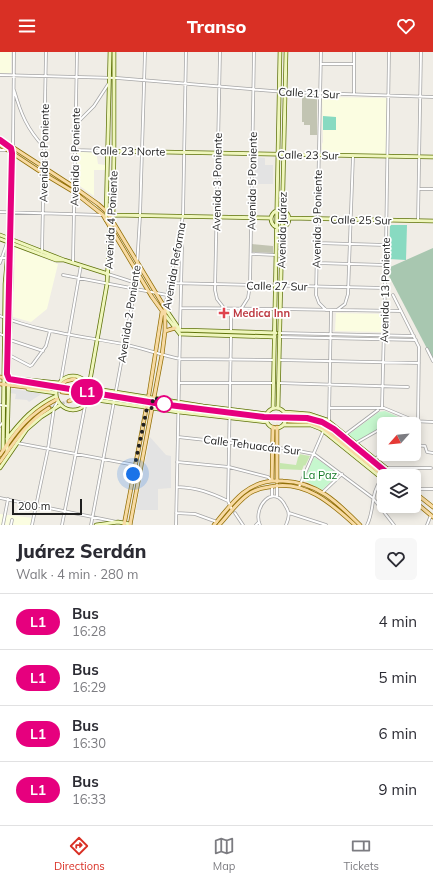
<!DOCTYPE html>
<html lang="en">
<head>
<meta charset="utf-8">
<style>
  :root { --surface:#fff; --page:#f7f7f7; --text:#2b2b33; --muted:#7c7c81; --line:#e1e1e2; --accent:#d93025 }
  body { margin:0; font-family:Mulish,sans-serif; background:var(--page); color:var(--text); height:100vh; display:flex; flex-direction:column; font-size:15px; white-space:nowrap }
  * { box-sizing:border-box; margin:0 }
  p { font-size:13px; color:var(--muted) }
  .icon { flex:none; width:22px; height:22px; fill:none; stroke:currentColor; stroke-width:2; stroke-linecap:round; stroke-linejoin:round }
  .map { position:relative; height:473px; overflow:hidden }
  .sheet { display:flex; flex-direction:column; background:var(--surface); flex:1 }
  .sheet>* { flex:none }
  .badge { padding:0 8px; border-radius:13px; font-size:14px; line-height:26px }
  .needle { width:26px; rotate:243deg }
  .controls { position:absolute; left:377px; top:365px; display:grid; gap:8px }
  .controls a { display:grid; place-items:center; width:44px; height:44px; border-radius:6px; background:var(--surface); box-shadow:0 2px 10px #0003; font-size:20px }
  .scale { position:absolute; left:12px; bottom:10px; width:70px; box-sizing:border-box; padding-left:4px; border:2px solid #1f1f1f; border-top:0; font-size:11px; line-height:14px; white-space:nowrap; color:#1f1f1f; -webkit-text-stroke:3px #fff; paint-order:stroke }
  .you { position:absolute; width:20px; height:20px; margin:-10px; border:3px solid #fff; border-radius:50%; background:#1a73e8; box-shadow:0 0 0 6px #1a73e833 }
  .map>.badge { position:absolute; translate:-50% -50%; box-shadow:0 0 0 2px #fff }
  .round { display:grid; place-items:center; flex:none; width:42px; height:42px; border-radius:6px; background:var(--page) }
  .headline { display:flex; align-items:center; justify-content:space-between; height:68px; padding:0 16px }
  h1 { font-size:19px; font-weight:800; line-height:30px }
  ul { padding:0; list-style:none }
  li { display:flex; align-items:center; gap:12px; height:56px; padding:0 16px; border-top:1px solid var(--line) }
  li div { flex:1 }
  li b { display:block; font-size:15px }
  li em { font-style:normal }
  li .badge { min-width:44px; font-weight:700; text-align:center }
  header { display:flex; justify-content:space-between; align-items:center; height:52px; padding:0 16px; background:var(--accent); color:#fff; font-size:18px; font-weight:800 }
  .menu { display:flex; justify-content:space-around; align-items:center; height:56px; border-top:1px solid var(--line); background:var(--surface); font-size:11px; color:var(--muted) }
  .menu a { display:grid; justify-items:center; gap:2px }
  .menu .selected { color:var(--accent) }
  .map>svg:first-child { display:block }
  .education { fill:#fbfde1 }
  .construction { fill:#c2c4b2 }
  .grass { fill:#c6e7af }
  .cemetery { fill:#a8c7b0 }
  .park { fill:#c6f7ce }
  .pitch { fill:#88dac1 }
  .parking { fill:#e3e3e3 }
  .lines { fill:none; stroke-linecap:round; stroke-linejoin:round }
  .primary-tunnel { stroke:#c6c4be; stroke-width:3; stroke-dasharray:3 1.5; stroke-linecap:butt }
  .street-casing { stroke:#a6a6a6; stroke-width:3.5 }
  .secondary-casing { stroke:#5e720a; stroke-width:4.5 }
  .primary-casing { stroke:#937008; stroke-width:4.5 }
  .street { stroke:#fff; stroke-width:2 }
  .secondary { stroke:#eff6bd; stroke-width:3 }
  .primary { stroke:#f7daa3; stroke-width:3 }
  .line-casing { stroke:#fff; stroke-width:9 }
  .line { stroke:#e6007e; stroke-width:6 }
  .walk { stroke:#1f1f1f; stroke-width:4; stroke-dasharray:0 7.2 }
  .health-dot { fill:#e0444e; stroke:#fff; stroke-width:1.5 }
  .stop-dot { fill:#fff; stroke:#e6007e; stroke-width:2 }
  .labels { text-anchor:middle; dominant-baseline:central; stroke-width:3.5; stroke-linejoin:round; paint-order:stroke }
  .street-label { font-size:11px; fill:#1f1f1f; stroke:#fff }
  .health-label { font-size:11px; font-weight:bold; fill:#be3a42; stroke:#fff; text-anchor:start }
  .park-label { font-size:11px; fill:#117923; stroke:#fff }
</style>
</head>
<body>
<header><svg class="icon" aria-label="menu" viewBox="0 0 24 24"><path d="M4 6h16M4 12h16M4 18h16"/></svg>Transo<svg class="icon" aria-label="heart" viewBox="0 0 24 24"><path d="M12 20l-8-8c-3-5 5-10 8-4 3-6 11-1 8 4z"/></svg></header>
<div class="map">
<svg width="433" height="473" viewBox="0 0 433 473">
  <rect width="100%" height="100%" fill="#f0ede6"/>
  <path class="education" d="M0,0H11V21H0Z
    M322,45L387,46L386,103L322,102V92L323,90Z
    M77,99H96L98,112L105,113V118H94V144L77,132Z
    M15,195L58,212L47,257L31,270L13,265Z
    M336,261L382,262V280L335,279Z
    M0,462L33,466L32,473H0Z"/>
  <path class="construction" d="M302,44H317V83H310V73H304V70H302Z
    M252,192L273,194V201L252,200Z"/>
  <path class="grass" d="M299,402L310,404L305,414L304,413L302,418L280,417V411L296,413Z"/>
  <path class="cemetery" d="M433,196V308L389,224L388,216Z"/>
  <path class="park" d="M385,359L409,370L407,372H384V375L356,390L348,383L379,360Z
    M314,405L339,422L322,438L304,428Z"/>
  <path class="pitch" d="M323,64L336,65V78H323Z
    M390,173H407L406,208L389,207Z"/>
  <path class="parking" d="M255,105L265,106V113H273V132H255Z
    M11,337L43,341L29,350L27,348L15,347L16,342L10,341Z
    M150,385L166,403L171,404V436L158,437V458H136Z"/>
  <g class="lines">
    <path class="primary-tunnel" d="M49,338L62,340
      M86,338L201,355
      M87,343L148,354
      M49,356L69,349
      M160,356L255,367L288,369
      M227,358L262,363L289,364"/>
    <g class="street-casing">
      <path id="street" d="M220,0L215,238L217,247L224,256
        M321,0L316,243L319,251L326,258
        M321,12H354
        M0,23L117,26L285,40L433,45
        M14,38C21,62 27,77 44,95
        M354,42V0
        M76,72L94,54L109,31
        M0,98H7
        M75,98L108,99
        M419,137H433
        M0,160L103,163
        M418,169L421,0
        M12,188L14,0
        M317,191L386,193
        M42,200L46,0
        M251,202L276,203
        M0,206H6
        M73,210L77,0
        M0,211L9,185L11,100L10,94
        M317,211L386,213
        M108,222L136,231
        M63,223L167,243
        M169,231L385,236
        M393,243L419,295L418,369
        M165,255L183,164L186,0
        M181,256L275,257
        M231,257V279
        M241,257L248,246L250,233L254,0
        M280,257L401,259
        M337,258L345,252L348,242L353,104
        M0,264C39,280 82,284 123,292C142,296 161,303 180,307L273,308
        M180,278L182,194
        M279,281L414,284
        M0,282L5,284
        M280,285L416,288
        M10,288L43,299
        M427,297L433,309
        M9,303L30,314L32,313L46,294L50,279
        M279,308L419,311
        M61,328L81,213
        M180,331H274
        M278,331L408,335
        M0,353L7,354
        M330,356H384L408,366L412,369L433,370
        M382,356L386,193L389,0
        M329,368L331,258
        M407,372L412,369
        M0,374L3,370
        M346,382L378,358
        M178,385L288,397L314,402L373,446L394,473
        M17,391L135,413
        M356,391L384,375
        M414,393L425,394L427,400L433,401
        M376,407L384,397
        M177,410L229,415L268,425L271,428
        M387,416H431
        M277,433V444
        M177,435C198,436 209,440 228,449L232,458
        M299,435L323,380
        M414,437H433
        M323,440L342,422
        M272,444V435
        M0,446L117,470
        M228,449L231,284
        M176,461L195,462L217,470
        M235,461L243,473
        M289,461L326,473
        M3,473L8,447
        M11,473L12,468
        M32,473L48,397L54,356L58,349
        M62,473L85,354
        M91,473L136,231L140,164L145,0
        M176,473L180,282
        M256,473L259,470
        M260,473C252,456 274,429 286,455C290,461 289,466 286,473
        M367,473C375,458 370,440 382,427
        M427,473L431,463"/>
    </g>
    <g class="secondary-casing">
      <path id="secondary" d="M108,99L433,105
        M271 167a9 9 0 1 1 18 0a9 9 0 1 1-18 0Z
        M112,163L270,166
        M289,166L433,169
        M106,168L110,0
        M0,183L64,208L108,222
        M0,187L56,208H64
        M165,256L180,278L276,281
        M166,264L180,282L275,285
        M56 341a17 17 0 1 1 34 0a17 17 0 1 1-34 0Z
        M19,327L59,331
        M89,334L107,232L110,174L113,163L114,99V0
        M90,336L203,354L267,362
        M28,337L56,341
        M90,347L179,360L267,370
        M273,356L280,0
        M278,356L286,0
        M266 366a10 10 0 1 1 20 0a10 10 0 1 1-20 0Z
        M284,360L309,362L327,368L396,424
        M283,373H311L321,377L384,428
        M7,387C21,369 34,354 56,344
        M3,398L5,232L9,187
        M7,400L12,188
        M0,416L27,377L41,365L60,353
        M96,473L118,470L130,472"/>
    </g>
    <g class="primary-casing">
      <path id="primary" d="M0,87L74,135L98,152L107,160L165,256V279L162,303L130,473
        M0,93L44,122L74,140L103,163L152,245L165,263
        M165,279L175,276
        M0,325L52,333
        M0,332L49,338
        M62,334L86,338
        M56,336L66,329L74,327L82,331L86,338
        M62,340L87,343
        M69,349L86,343
        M289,364L310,365L325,370L394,424
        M288,369L308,370L323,376L384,424
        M0,403C17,377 29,362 57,347
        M0,410C15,389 27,370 49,356
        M272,429L273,375
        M277,430V375
        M414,440L433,455
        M414,449L433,465
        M124,473L149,342L162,260
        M214,473C223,462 232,450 243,441C254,432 268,428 283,429C317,430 337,450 360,473
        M219,473C228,463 236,452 246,444C253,438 261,436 269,435C304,427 331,451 355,473"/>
    </g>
    <use href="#street" class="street"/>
    <use href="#secondary" class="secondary"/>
    <use href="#primary" class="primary"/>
  </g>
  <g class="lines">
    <g class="line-casing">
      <path id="line" d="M0,88L11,96L12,101L7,322L9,327L161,352L264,365L307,366L322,370L334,377L391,424"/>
    </g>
    <use href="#line" class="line"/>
    <path class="walk" d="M133,422L147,356H152L153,346L165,348L164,352"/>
  </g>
  <path class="health-dot" d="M222 255h4v4h4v4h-4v4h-4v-4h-4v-4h4z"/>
  <circle class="stop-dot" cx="164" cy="352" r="8"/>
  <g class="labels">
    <g class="street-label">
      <text transform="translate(309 41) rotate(3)">Calle 21 Sur</text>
      <text transform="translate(129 99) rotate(1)">Calle 23 Norte</text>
      <text transform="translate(44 101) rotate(-89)">Avenida 8 Poniente</text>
      <text transform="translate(308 103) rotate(1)">Calle 23 Sur</text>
      <text transform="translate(75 105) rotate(-89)">Avenida 6 Poniente</text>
      <text transform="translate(252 129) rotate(-89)">Avenida 5 Poniente</text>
      <text transform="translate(217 130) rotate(-89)">Avenida 3 Poniente</text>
      <text transform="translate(317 167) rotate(-89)">Avenida 9 Poniente</text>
      <text transform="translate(111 168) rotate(-87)">Avenida 4 Poniente</text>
      <text transform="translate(361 168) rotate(1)">Calle 25 Sur</text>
      <text transform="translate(282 178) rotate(-89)">Avenida Juárez</text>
      <text transform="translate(174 214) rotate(-80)">Avenida Reforma</text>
      <text transform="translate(277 234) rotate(1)">Calle 27 Sur</text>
      <text transform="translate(385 238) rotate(-89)">Avenida 13 Poniente</text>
      <text transform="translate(129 262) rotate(-81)">Avenida 2 Poniente</text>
      <text transform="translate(252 393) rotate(7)">Calle Tehuacán Sur</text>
    </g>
    <g class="health-label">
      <text x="233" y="261">Medica Inn</text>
    </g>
    <g class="park-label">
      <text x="320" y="423">La Paz</text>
    </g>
  </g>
</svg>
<div class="controls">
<a><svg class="needle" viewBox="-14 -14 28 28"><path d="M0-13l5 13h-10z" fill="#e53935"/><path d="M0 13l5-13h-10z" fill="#7c7c81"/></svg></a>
<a><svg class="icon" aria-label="layers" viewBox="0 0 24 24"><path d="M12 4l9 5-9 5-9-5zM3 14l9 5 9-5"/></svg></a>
</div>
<div class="scale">200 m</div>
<div class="you" style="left:133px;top:422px"></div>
<b class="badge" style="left:87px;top:340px;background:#e6007e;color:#fff">L1</b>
</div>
<section class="sheet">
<div class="headline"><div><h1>Juárez Serdán</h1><p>Walk · 4 min · 280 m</p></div><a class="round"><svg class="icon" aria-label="heart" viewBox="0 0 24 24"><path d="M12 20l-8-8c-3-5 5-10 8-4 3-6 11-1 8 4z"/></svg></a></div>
<ul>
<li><span class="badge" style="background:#e6007e;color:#fff">L1</span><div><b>Bus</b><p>16:28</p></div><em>4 min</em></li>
<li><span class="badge" style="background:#e6007e;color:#fff">L1</span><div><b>Bus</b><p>16:29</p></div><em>5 min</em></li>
<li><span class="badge" style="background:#e6007e;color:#fff">L1</span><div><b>Bus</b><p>16:30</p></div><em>6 min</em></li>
<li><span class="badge" style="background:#e6007e;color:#fff">L1</span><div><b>Bus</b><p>16:33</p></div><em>9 min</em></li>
</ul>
</section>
<nav class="menu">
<a class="selected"><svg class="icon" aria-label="directions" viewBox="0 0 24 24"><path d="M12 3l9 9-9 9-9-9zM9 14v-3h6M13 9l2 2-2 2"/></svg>Directions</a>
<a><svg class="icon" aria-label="map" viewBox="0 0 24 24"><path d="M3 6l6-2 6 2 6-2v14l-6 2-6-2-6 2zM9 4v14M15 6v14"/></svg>Map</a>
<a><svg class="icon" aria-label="tickets" viewBox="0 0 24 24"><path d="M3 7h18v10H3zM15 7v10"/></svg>Tickets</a>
</nav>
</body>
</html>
